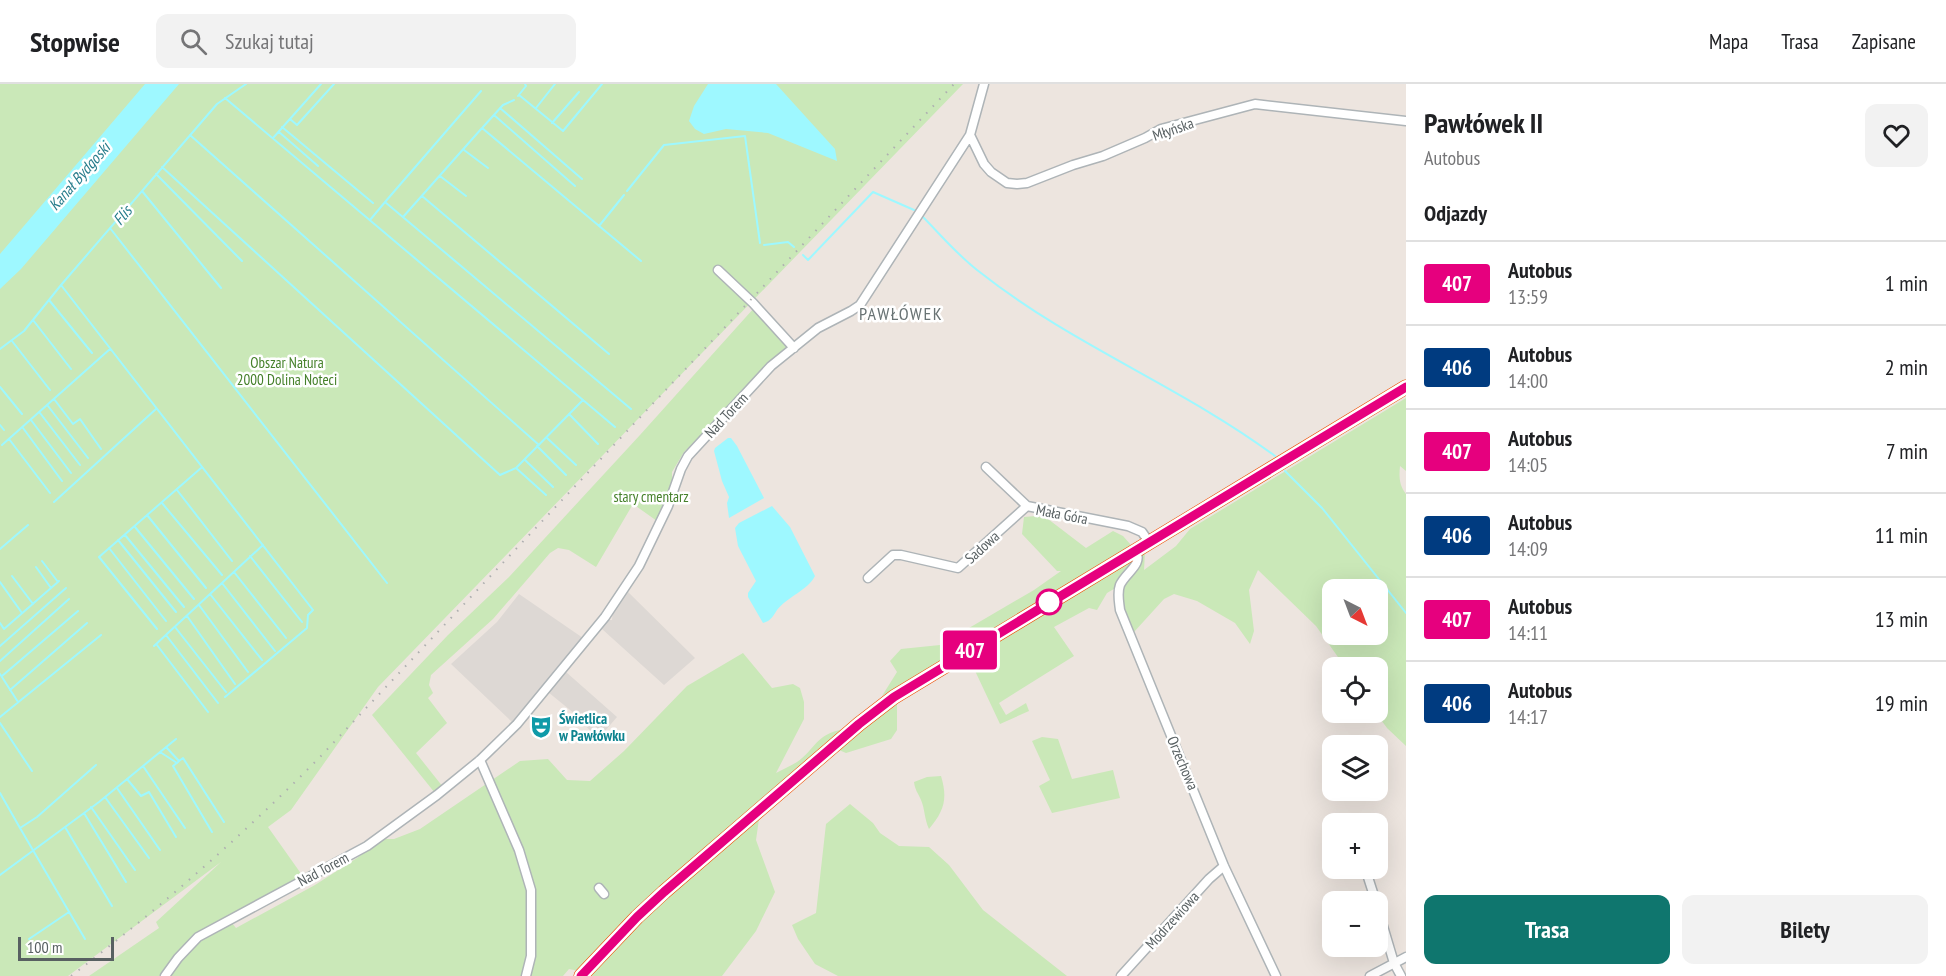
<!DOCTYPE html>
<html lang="pl">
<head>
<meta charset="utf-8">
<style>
  :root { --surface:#fff; --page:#f2f2f2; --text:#202124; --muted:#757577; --line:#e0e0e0; --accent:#0f766e }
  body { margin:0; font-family:"PT Sans Narrow",sans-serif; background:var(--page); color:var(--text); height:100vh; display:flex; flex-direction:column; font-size:22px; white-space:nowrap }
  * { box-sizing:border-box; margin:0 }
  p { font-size:20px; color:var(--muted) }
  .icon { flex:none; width:33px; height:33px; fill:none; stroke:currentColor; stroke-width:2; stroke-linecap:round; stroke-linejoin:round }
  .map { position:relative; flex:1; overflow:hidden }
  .panel { display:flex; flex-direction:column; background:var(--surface); width:540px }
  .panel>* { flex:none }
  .badge { padding:0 12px; border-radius:4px; font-size:21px; line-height:39px }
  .needle { width:39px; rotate:138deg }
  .fabs { position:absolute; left:1322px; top:495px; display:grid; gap:12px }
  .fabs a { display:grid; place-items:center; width:66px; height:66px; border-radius:12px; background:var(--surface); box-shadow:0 6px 24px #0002; font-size:30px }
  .scale { position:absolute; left:18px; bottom:15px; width:96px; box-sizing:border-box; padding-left:6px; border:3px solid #586062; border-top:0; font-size:16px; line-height:21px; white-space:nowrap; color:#586062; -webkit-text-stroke:4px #fff; paint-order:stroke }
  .map>.badge { position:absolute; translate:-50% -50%; box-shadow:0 0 0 3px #fff }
  h2 { padding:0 18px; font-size:22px; line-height:54px }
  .round { display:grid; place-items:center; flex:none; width:63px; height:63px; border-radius:12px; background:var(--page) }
  .head { display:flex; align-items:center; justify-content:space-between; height:102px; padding:0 18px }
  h1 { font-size:28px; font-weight:600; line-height:45px }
  .button { display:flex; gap:12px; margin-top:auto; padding:12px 18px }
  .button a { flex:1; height:69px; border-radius:12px; background:var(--accent); color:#fff; font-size:24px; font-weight:600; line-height:69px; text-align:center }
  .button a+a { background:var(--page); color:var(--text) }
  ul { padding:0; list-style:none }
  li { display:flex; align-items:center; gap:18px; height:84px; padding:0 18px; border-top:2px solid var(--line) }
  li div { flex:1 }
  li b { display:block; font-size:22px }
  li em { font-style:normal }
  li .badge { min-width:66px; font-weight:700; text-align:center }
  header { display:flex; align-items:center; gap:36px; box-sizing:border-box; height:84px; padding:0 30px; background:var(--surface); border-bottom:2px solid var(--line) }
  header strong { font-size:28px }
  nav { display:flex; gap:33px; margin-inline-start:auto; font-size:21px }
  .search { width:420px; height:54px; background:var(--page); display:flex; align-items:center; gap:15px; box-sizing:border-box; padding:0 21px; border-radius:12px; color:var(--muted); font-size:22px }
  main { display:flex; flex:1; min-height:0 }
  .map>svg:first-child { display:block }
  .industrial { fill:#ddd8d4 }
  .green { fill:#cae8b8; fill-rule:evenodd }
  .water { fill:#9ef8ff }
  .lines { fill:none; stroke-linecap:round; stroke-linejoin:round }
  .stream { stroke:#9ef8ff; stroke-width:2 }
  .minor-casing { stroke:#aeb4b7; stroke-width:11 }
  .highway-casing { stroke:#ed4c00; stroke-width:15 }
  .minor { stroke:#fff; stroke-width:8 }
  .highway { stroke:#ffb385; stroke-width:12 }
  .rail { stroke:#aeafb0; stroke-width:2; stroke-dasharray:1.5 8; stroke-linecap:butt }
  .line-casing { stroke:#fff; stroke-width:14 }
  .line { stroke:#e6007e; stroke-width:9 }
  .stop-dot { fill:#fff; stroke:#e6007e; stroke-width:3 }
  .labels { text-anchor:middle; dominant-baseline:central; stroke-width:5; stroke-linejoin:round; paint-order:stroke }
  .street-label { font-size:15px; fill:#586062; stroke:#fff }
  .park-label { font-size:15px; fill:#45802a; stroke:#fff }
  .culture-label { font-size:15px; font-weight:bold; fill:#0d838f; stroke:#fff; text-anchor:start }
  .water-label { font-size:16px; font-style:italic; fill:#287d8c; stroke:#fff }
  .quarter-label { font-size:18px; letter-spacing:1.5px; fill:#697374; stroke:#fff }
</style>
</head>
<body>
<header>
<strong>Stopwise</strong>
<div class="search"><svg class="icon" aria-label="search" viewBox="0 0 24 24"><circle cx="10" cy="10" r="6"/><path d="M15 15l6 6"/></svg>Szukaj tutaj</div>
<nav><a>Mapa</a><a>Trasa</a><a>Zapisane</a></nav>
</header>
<main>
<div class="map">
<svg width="1406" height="892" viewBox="0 0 1406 892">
  <rect width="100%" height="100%" fill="#ede5df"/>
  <path class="industrial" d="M627,507L695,574L664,601L602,545L606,536H612L613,526Z
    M519,510L583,554L512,638L451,580L497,538Z
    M566,588L617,633L599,654L582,639L575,630L548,608Z"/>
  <path class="green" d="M0,0H963L378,603L291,726L268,743L302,791L227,833L236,844L315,801L357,774L382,755H394L420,745L520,677L548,675L567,696L590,697L624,667L687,602L743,569L772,604L793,600L800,604L804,618V635L776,689C783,685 791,682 797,678C817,664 814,651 844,645L762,714L756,756L775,808L756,847L722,892H589L585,888L569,885L563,892H89L159,844L156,838L221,778L68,892H0Z
    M754,224L790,264L684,368L672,388V397L665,420L657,437L633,420L596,483L569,466L558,464L550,469L493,535L431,591L429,601L433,609L428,614L447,639L416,669L443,703L435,709L372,631L448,551L509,493L640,351Z
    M1406,314V387L1400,382C1399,393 1399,401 1406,410V662L1387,644L1376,629L1377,584L1345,583L1316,542L1258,486L1249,506L1254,547L1250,560L1235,539L1197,517L1174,510L1164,515L1134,548C1125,532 1121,517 1124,499L1107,509L1097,526L1089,524L1054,543L1074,572L999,619L1006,631L1026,619L1029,627L1000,640L969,574L1145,468L1144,486L1176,462L1190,445ZM1332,506H1377V550H1332Z
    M1036,432L1048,435L1086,464L1113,447L1123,452L1131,461L882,612L897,588L890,577L901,565L940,561L1034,506L1061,487H1057L1022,450L1024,433Z
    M897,620V646L891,655L846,669L839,666L861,646Z
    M1042,653L1058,655L1072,695L1113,686L1120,714L1052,729L1039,702L1050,696L1032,657Z
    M941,692C948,715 944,727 929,745C924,734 925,725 921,716C918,709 915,706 914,698L927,693Z
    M850,720L873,739L880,749L899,762L929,763L949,781L983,826L1067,892H838L815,880L798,855L792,841L816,829L826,740Z"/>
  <path class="water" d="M145,0H179L21,185L0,205V170Z
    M708,0H776L835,65L837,77L768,49L726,45L704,50L695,45L689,37L694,22Z
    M728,354H731L737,362L764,414L729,434L727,419L729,413L722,397L714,367L715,364Z
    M772,422L790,443L815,492C808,506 787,513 777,526C773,532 771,537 763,539L748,513V509L756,497L738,462L735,444L739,439Z"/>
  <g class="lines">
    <path class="stream" d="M519,11L563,47L602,0
      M518,12L526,2L525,0
      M225,14L615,343
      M500,24L582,95
      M536,24L555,0
      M494,31L575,102
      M290,35L297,41L334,0
      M552,39L579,8
      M282,43L373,119
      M483,43L503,21L514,16
      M279,48L318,82
      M190,51L539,361
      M273,54L321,0
      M464,66L488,84
      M162,83L500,391L516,384L583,316
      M156,90L242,177
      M440,92L466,112
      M142,107L221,204
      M627,107L664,61L745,52L760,159
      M422,112L609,270
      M385,118L481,7
      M922,132C941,151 959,173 981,189C1072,261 1182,303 1275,372
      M403,133L482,44L641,177
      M370,136L385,118L631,325
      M599,142L624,111
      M110,144L387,499
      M764,161L788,158L794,163
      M803,171L808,176L873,108L914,126
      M61,201L313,526L308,531L307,544L225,613
      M49,216L92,269
      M33,236L71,285
      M12,257L50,306
      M0,265L24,247L61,201L217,20L246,0
      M0,303L22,330
      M54,315L73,340L80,335L101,365
      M48,322L88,374
      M40,329L80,381
      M569,330L598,360
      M31,336L71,389
      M0,341L4,346
      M23,344L62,397
      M547,354L576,381
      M9,355L50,409
      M2,361L110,265
      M537,362L566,391
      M525,376L553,403
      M516,384L546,411
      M1285,387L1322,424L1406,529
      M177,406L232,477
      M54,418L156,325
      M162,419L222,491
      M147,431L206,504
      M135,443L194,515
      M125,451L184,523
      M118,456L176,528
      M109,464L166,537
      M0,465L28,441
      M250,472L302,538
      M42,477L58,498
      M36,483L51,504
      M234,488L286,554
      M12,492L33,520
      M0,498L22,529
      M222,499L275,567
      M210,510L262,576
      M199,521L248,588
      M187,532L235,600
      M0,539L4,545L59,497
      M175,543L226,608
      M157,545L99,473L201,384
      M166,551L218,619
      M157,561L208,628
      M0,562L66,504
      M154,562L263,461
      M0,577L69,515
      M0,590L18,618
      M2,592L78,527
      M10,606L87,539
      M0,633L101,551
      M0,639L32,687
      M166,663L179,677L183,674L224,738
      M160,668L177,679
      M178,678L173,682L212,748
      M143,682L185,744
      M127,695L141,712L149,708L176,753
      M117,704L160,766
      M0,709L20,744
      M105,713L149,774
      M91,723L135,786
      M84,729L126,798
      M65,743L112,822
      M0,791L99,718L176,655
      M29,855L69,828
      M85,855L20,744L37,733L96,681"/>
    <g class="minor-casing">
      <path id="minor" d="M970,51L984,80L991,88L1007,99L1017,100L1027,99L1073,81L1103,72L1145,54L1161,45L1255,20L1406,37
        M718,186L753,219L794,264
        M986,383L1027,422L1128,442L1142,448L1149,458
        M1136,467C1143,481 1126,488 1120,501C1117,509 1119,517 1120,526L1224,782L1276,892
        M868,494L893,471H901L958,484L1027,422
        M480,676L519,766L531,806V872L526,892
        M1366,787L1376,818
        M599,804L604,810
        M1377,822L1394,879L1401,892
        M165,892L178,874L198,853L367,762L437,711L480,676L517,640L582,561L605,533L639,482L668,422L681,385L688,372L771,282L818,244L851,227L860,221L970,51L984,0
        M1121,892L1209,795L1224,782
        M1370,892L1406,873"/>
    </g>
    <g class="highway-casing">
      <path id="highway" d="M581,892L637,833L664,808L859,640L894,613L1406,303"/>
    </g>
    <use href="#minor" class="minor"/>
    <use href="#highway" class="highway"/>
    <path class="rail" d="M71,892C159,825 242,752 320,673L954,0"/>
  </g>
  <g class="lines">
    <g class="line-casing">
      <path id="line" d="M581,892L637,833L664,808L859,640L894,613L1406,303"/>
    </g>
    <use href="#line" class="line"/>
  </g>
  <defs>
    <g id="theatre-bare" transform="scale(1.8)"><path d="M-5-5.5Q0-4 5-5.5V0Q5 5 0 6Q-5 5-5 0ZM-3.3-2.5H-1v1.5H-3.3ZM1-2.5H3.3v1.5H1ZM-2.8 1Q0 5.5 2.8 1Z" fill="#0f9aa8" stroke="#fff" stroke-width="2.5" paint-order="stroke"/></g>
  </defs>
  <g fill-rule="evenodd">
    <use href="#theatre-bare" x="541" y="643"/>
  </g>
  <circle class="stop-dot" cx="1049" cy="518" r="12"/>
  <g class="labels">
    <g class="street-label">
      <text transform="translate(1173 45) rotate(-19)">Młyńska</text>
      <text transform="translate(726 331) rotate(-47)">Nad Torem</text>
      <text transform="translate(1062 430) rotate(11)">Mała Góra</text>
      <text transform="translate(982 463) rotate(-42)">Sadowa</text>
      <text transform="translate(1183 679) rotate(67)">Orzechowa</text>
      <text transform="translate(323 785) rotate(-28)">Nad Torem</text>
      <text transform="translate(1172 836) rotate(-48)">Modrzewiowa</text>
    </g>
    <g class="park-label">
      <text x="287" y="278">Obszar Natura<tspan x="287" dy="17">2000 Dolina Noteci</tspan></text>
      <text x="651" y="412">stary cmentarz</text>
    </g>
    <g class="culture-label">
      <text x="559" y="634">Świetlica<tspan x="559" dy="17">w Pawłówku</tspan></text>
    </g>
    <g class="water-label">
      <text transform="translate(79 92) rotate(-49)">Kanał Bydgoski</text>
      <text transform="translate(122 131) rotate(-50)">Flis</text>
    </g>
    <g class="quarter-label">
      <text x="901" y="229">PAWŁÓWEK</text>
    </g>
  </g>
</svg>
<div class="fabs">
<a><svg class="needle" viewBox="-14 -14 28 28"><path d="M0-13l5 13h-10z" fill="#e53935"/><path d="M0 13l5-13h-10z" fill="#757577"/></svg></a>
<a><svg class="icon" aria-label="locate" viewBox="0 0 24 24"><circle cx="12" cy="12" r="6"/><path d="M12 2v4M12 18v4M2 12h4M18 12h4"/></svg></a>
<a><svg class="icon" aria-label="layers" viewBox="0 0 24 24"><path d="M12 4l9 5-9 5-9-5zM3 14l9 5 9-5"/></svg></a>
<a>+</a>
<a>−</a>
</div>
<div class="scale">100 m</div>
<b class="badge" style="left:970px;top:566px;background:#e6007e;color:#fff">407</b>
</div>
<section class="panel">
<div class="head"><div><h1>Pawłówek II</h1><p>Autobus</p></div><a class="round"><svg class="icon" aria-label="heart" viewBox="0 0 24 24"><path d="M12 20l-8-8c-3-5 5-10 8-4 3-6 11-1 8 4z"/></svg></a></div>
<h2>Odjazdy</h2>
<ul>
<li><span class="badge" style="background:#e6007e;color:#fff">407</span><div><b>Autobus</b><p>13:59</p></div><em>1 min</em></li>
<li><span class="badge" style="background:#003b80;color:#fff">406</span><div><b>Autobus</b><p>14:00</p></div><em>2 min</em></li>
<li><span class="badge" style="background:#e6007e;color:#fff">407</span><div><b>Autobus</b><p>14:05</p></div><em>7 min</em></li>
<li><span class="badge" style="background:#003b80;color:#fff">406</span><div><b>Autobus</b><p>14:09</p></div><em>11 min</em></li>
<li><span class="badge" style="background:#e6007e;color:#fff">407</span><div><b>Autobus</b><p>14:11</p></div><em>13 min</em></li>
<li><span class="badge" style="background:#003b80;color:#fff">406</span><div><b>Autobus</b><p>14:17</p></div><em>19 min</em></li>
</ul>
<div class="button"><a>Trasa</a><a>Bilety</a></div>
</section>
</main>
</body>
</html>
